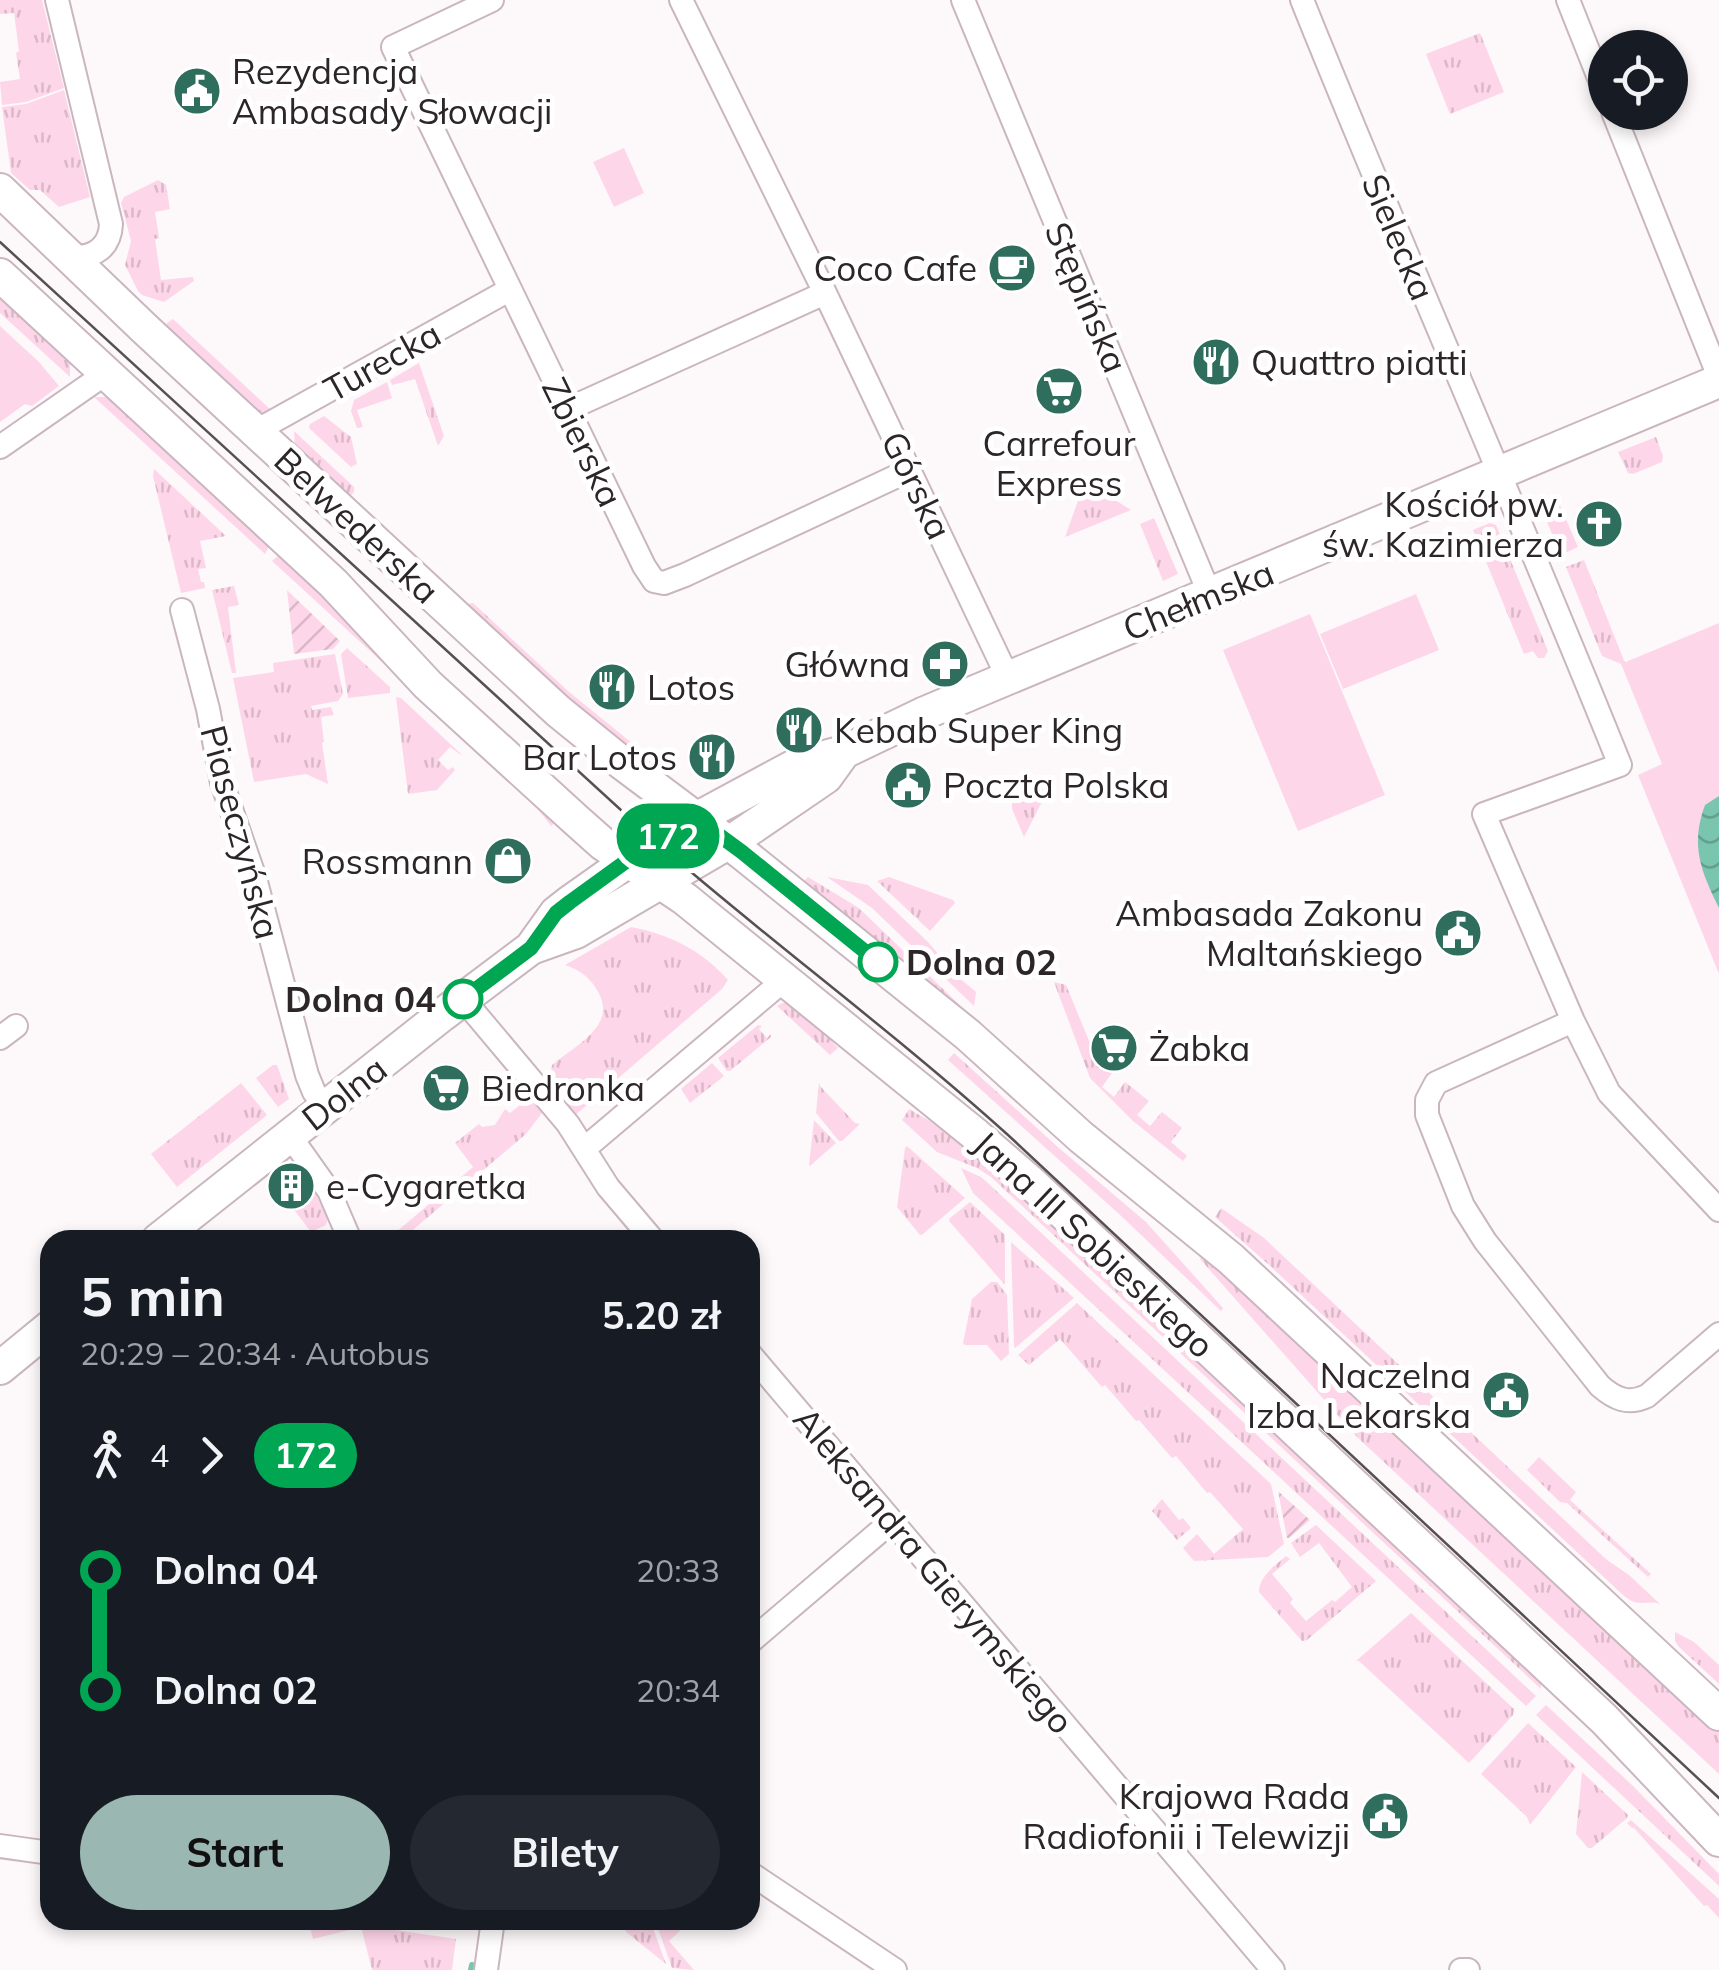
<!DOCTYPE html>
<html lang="pl">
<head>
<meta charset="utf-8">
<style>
  :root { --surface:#171b24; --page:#242831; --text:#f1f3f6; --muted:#9ea1a6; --accent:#9ab7b1 }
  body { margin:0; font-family:Mulish,sans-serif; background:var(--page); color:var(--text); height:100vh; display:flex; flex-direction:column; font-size:38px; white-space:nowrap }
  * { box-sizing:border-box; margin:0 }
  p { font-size:32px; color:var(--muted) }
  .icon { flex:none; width:55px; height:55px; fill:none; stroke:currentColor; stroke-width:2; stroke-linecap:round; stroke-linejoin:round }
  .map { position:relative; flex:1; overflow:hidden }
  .sheet { position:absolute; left:40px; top:1230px; width:720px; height:700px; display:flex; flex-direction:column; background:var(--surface); border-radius:30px; box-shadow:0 5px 15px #0003 }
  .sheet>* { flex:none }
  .badge { padding:0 20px; border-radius:32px; font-size:35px; line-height:65px }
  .tools { position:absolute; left:1588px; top:30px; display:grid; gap:20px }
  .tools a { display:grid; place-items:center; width:100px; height:100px; border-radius:50%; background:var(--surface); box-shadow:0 5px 15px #0003; font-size:50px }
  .map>.badge { position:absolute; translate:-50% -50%; box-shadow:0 0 0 5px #fff }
  .legs { display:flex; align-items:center; gap:15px; height:110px; padding:0 40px; font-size:32px }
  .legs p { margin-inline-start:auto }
  .head { display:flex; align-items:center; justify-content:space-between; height:170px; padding:0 40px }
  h1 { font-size:55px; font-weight:700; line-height:75px }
  .action { display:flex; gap:20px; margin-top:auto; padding:20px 40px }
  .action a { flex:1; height:115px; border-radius:60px; background:var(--accent); color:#111; font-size:40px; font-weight:700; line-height:115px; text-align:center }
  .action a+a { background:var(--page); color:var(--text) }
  ul { padding:0 40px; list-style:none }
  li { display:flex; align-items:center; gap:35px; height:120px; font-size:38px }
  li i { display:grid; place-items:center; width:15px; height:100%; margin:0 12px; background:currentColor }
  li i::after { content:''; width:25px; height:25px; margin:-12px; border:8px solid; border-radius:50%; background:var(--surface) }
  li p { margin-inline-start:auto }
  li:first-child i { background:linear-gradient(#0000 50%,currentColor 0) }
  li:last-child i { background:linear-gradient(currentColor 50%,#0000 0) }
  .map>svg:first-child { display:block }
  .grass { fill:url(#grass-tufts) }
  .park { fill:#fed6e9 }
  .garden { fill:url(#garden-furrows) }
  .water { fill:url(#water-waves) }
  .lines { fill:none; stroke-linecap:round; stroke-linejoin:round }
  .stream { stroke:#79c5ad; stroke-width:6 }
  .street-casing { stroke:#cab6bf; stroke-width:26 }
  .secondary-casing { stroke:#cab6bf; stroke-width:36 }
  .street { stroke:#fff; stroke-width:22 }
  .secondary { stroke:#fff; stroke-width:32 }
  .tram { stroke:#565052; stroke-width:2.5 }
  .line-1-casing { stroke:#fff; stroke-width:22 }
  .line-1 { stroke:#00a651; stroke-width:15 }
  .stop-1-dot { fill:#fff; stroke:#00a651; stroke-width:5 }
  .labels { text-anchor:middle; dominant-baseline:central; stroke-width:10; stroke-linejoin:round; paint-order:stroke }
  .poi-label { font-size:35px; fill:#2d2629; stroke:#fff; text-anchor:start }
  .street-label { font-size:35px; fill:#2d2629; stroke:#fff }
  .stop-label { font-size:35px; font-weight:bold; fill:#2d2629; stroke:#fff; text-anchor:start }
</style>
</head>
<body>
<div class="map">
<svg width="1719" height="1970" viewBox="0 0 1719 1970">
  <defs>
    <pattern id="grass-tufts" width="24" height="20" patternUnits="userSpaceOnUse" patternTransform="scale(2.5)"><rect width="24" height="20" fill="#fed6e9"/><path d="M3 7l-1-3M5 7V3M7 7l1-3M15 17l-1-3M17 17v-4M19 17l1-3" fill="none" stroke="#dab8c8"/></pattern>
    <pattern id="garden-furrows" width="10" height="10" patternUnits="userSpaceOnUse" patternTransform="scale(2.5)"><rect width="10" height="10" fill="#fed6e9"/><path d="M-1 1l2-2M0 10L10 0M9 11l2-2" fill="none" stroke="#dab8c8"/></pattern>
    <pattern id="water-waves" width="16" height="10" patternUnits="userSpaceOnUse" patternTransform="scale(2.5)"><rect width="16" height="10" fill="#79c5ad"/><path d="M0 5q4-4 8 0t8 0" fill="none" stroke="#64a08d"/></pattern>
  </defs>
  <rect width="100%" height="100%" fill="#fdf9fa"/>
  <path class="grass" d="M0,0H42L64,88L26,102L2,105L0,82L20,79L16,53L19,51L14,13L0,14Z
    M1480,33L1504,92L1450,114L1426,54Z
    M64,90L90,197L59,207L40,190H30L11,173L2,107L26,104Z
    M158,180L166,185L170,209L155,212L159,238L155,239L161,280L193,277L194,281L164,302L142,295L138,291L125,265L131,241L121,203L124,197Z
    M0,293L67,357L70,364V377L0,313Z
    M173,319L271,410L262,413L256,412L165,330L167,323Z
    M419,363L444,436L438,446L415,379L392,385L390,380Z
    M387,382L392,398L357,410L363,427L357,428L351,411L354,400Z
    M94,397H106L114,400L271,543L265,554Z
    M324,416L351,437L357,464L351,467L309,428L310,424Z
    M294,431L354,487V492L347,499L295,449Z
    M1656,437L1663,456L1662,462L1633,474L1628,473L1618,452Z
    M154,469L226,536L200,541L206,568L198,569L201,582H204L205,588L181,593L153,476Z
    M1085,481L1131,510L1065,537Z
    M1556,496L1578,547L1561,555L1539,503Z
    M1154,518L1178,574L1163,581L1140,524Z
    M1490,523L1496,525L1548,651L1544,658H1538L1533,651L1524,654L1473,530Z
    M279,555L559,820L551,826L526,794L272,561Z
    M1584,560L1625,663L1621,664L1602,656L1566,567Z
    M234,586L239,605L228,607L236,673H232L212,590Z
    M473,603L568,691L643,752L645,756L642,763L613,740L463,607L467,604Z
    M347,648L390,687V693L348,698L341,654Z
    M335,654L343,694L338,701L311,706L312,710L331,707L334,715L321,717L324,742L322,743L328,784L306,774L254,782L233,678L274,672L273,663Z
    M396,697L401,698L461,754V755L450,747L438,760L448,770L453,767L455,770L437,790L408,794Z
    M1050,786L1024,837L1012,809V803L1021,797Z
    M808,877L859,908L970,1015L967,1018L801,884Z
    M827,877L868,885L928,942L957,976L976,992L974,1006L872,908Z
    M889,877L953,900L955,903L930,931L877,881Z
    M631,927C669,934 703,951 728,980L722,989L573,1117L548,1087L552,1065C576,1045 619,1025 597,990C589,976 579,970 565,965Z
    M1054,982L1066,985L1097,1060L1112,1073L1102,1087L1114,1097L1125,1082L1149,1101L1137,1115L1150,1126L1162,1112L1182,1128L1171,1142L1187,1156L1183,1161L1133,1121L1090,1078Z
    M782,1003H789L812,1020L838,1048L830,1055L777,1006Z
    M758,1025L762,1026L759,1029L767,1038L771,1034V1037L730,1071H727L718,1058Z
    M954,1053L1059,1148L1146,1222L1223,1308L1221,1311L1119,1214L948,1060Z
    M712,1063L724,1076L690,1103L681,1089Z
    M273,1065H277L289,1099L278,1107L256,1078Z
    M819,1082L820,1086L855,1123L860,1124L842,1141H839L816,1113Z
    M241,1083L267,1115L177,1187L151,1154Z
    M525,1092L542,1113L526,1134L401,1240H390L389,1238L473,1167L455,1143L479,1124L482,1127L495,1125L505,1109L510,1113L519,1106L515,1101Z
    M909,1109L961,1139L1541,1678V1689L991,1177L977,1168L937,1152L902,1120Z
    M814,1120L836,1143L810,1166L809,1165Z
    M907,1146L965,1198L923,1234L920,1235L897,1207L905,1148Z
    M961,1168L981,1177L989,1184L1536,1696L1526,1706L973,1193Z
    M299,1172L314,1191L328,1218L326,1225L311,1232L286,1199L301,1186L293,1175Z
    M970,1202L1005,1235V1285L949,1221L950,1218Z
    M1221,1208L1264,1238L1607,1560L1629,1575L1660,1604C1646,1599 1639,1609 1623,1595L1268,1264L1215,1217Z
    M1011,1242L1074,1298L1015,1348L1014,1347Z
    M1204,1253L1719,1732V1774L1357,1437L1200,1259Z
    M991,1282H997L1007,1295L1009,1354L1001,1361L987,1345H965L963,1343L972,1299Z
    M1077,1303L1271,1484L1284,1544L1268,1557L1194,1561L1183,1548L1197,1534L1214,1554L1243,1529L1210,1492L1207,1493L1176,1456L1172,1458L1139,1420L1136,1421L1105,1385L1102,1387L1060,1339L1029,1365L1018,1355Z
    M1539,1457L1576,1492L1570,1500L1651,1574L1648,1577L1567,1503L1560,1502L1527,1470Z
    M1162,1499L1179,1520L1183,1518L1191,1528L1177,1540L1152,1511Z
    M1316,1525L1376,1581L1307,1640L1302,1641L1259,1592C1259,1576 1275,1566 1286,1556L1290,1559L1272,1574L1293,1599L1290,1603L1306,1621L1332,1600L1335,1602L1352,1587L1319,1543L1300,1557L1291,1543Z
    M1411,1613L1514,1709L1513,1715L1469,1763L1359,1661H1356Z
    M1675,1632L1694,1642L1719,1665V1684L1679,1647L1675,1641Z
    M1546,1705L1633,1786L1719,1874V1886L1536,1715Z
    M1528,1723L1576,1767L1530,1825L1527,1817L1481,1774Z
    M1582,1772L1628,1815L1627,1818L1592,1848H1588L1576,1834Z
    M1631,1820L1719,1899V1918L1707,1905L1704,1906L1634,1828H1632L1627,1823Z
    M308,1920H328L456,1939L452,1970H372L361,1927L313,1939Z
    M623,1920H650L666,1964L626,1932Z
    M655,1920H672L680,1931L669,1941L694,1970L672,1968Z"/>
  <path class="park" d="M624,148L644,193L614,207L593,162Z
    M0,326L39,362L59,386L32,406L25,404L0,422Z
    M1416,594L1439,650L1343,689L1320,634Z
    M1310,614L1385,795L1298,831L1223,650Z
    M1719,623V974L1638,775L1662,764L1621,664Z"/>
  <path class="garden" d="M287,590L340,641L333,649L294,654Z
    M1278,1491L1310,1520L1289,1538H1287Z"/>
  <path class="water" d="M1719,796V908C1701,872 1690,845 1705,805Z"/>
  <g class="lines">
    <path class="stream" d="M471,1970L472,1965"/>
    <g class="street-casing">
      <path id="street" d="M57,0L111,224C110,247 95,258 72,257
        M492,0L393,47L644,566L654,581L664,583L685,575L910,470
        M681,0L825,293L1008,678
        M963,0L1210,595
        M1302,0C1405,256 1517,509 1620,765L1484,814L1573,1021L1609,1093L1719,1210
        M1568,0L1605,93
        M1613,112L1719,377
        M566,410L825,293
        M256,431L509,290
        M0,447L105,374
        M182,610L208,709L222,783L255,878L307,1075L314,1092L325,1108
        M463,999L568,1124L608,1187L653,1240
        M1573,1021L1436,1083L1427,1100V1115L1463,1206L1485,1241L1600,1386C1615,1399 1628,1405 1647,1396L1719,1334
        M0,1038L16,1026
        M290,1136L329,1191L350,1240
        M584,1149L784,980
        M750,1354L1273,1970
        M750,1642L892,1521
        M0,1846L50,1853
        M750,1873L895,1970
        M486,1970L493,1920
        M1461,1970H1468"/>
    </g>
    <g class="secondary-casing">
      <path id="secondary" d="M0,190L145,329L558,711L622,763L742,853L968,1035L1081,1137L1231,1259L1719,1714
        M0,275L333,583L428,685L576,820L603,844L685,899L976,1135L1028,1180L1604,1719L1719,1840
        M531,948L556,913L570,902L628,861L707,813L798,764L844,752L925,713L1008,678L1719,381
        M158,1240L442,1015L531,948L576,932L738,837L826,777L844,752
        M0,1368L50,1327"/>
    </g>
    <use href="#street" class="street"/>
    <use href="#secondary" class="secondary"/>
    <path class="tram" d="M0,242L657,843C772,943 895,1033 1008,1135L1719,1798"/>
  </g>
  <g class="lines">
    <g class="line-1-casing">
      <path id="line-1" d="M463,999L531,948L556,913L570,902L628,860L697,819L742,852L878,962"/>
    </g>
    <use href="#line-1" class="line-1"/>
  </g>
  <defs>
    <g id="civic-disc" transform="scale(2.5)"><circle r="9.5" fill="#2f6e5c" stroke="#fff"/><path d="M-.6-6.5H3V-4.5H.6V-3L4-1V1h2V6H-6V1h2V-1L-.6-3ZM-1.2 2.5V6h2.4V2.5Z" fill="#fff"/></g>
    <g id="cafe-disc" transform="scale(2.5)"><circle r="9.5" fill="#2f6e5c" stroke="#fff"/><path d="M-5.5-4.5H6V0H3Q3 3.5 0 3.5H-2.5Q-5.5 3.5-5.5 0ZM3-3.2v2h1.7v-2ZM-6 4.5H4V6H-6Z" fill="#fff"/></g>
    <g id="restaurant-disc" transform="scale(2.5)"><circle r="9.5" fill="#2f6e5c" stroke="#fff"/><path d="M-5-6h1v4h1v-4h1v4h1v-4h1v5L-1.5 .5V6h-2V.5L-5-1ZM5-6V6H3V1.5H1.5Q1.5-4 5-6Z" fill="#fff"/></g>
    <g id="supermarket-disc" transform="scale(2.5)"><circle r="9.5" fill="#2f6e5c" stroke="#fff"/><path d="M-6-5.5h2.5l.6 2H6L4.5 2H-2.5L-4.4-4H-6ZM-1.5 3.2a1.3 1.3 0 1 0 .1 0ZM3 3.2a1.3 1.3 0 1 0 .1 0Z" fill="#fff"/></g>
    <g id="church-disc" transform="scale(2.5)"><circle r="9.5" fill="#2f6e5c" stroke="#fff"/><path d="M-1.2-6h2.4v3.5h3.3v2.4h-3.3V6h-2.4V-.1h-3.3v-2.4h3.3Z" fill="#fff"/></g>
    <g id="pharmacy-disc" transform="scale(2.5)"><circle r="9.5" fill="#2f6e5c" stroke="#fff"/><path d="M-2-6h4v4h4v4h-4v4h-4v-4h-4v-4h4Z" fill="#fff"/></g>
    <g id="shop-disc" transform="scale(2.5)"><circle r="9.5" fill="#2f6e5c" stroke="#fff"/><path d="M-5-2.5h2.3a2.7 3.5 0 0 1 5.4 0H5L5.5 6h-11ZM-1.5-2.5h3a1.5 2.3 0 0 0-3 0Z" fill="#fff"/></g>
    <g id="building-disc" transform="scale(2.5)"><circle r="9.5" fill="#2f6e5c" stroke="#fff"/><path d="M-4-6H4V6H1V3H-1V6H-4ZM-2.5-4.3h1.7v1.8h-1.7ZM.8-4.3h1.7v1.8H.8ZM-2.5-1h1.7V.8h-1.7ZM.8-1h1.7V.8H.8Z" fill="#fff"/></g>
  </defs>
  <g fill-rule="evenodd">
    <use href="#civic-disc" x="197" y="91"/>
    <use href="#cafe-disc" x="1012" y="268"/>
    <use href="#restaurant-disc" x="1216" y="362"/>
    <use href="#supermarket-disc" x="1059" y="391"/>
    <use href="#church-disc" x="1599" y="524"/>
    <use href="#pharmacy-disc" x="945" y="664"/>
    <use href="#restaurant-disc" x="612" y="687"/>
    <use href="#restaurant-disc" x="799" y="730"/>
    <use href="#restaurant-disc" x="712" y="757"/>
    <use href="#civic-disc" x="908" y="785"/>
    <use href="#shop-disc" x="508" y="861"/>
    <use href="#civic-disc" x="1458" y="933"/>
    <use href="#supermarket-disc" x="1114" y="1048"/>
    <use href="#supermarket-disc" x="446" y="1088"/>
    <use href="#building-disc" x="291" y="1186"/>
    <use href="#civic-disc" x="1506" y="1395"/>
    <use href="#civic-disc" x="1385" y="1816"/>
  </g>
  <g class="stop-1-dot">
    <circle cx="878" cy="962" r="18"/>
    <circle cx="463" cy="999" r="18"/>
  </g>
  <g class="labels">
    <g class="poi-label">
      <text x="232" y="71">Rezydencja<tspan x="232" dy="40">Ambasady Słowacji</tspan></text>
      <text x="977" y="268" text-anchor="end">Coco Cafe</text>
      <text x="1251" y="362">Quattro piatti</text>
      <text x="1059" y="443" text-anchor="middle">Carrefour<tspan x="1059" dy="40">Express</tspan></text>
      <text x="1564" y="504" text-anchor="end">Kościół pw.<tspan x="1564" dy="40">św. Kazimierza</tspan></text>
      <text x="910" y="664" text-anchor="end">Główna</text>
      <text x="647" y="687">Lotos</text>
      <text x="834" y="730">Kebab Super King</text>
      <text x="677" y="757" text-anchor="end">Bar Lotos</text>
      <text x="943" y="785">Poczta Polska</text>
      <text x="473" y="861" text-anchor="end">Rossmann</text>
      <text x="1423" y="913" text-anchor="end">Ambasada Zakonu<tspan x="1423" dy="40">Maltańskiego</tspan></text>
      <text x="1149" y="1048">Żabka</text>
      <text x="481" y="1088">Biedronka</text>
      <text x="326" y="1186">e-Cygaretka</text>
      <text x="1471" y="1375" text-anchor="end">Naczelna<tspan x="1471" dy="40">Izba Lekarska</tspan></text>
      <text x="1350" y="1796" text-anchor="end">Krajowa Rada<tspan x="1350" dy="40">Radiofonii i Telewizji</tspan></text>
    </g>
    <g class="street-label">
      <text transform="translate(1399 237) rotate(67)">Sielecka</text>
      <text transform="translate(1087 297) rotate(67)">Stępińska</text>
      <text transform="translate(382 361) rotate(-29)">Turecka</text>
      <text transform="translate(583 442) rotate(64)">Zbierska</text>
      <text transform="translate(917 485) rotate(64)">Górska</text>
      <text transform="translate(357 525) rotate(43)">Belwederska</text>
      <text transform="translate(1198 600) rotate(-22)">Chełmska</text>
      <text transform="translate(241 832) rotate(75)">Piaseczyńska</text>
      <text transform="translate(344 1093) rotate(-38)">Dolna</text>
      <text transform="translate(1094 1244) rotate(43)">Jana III Sobieskiego</text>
      <text transform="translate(934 1570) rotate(50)">Aleksandra Gierymskiego</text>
    </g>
    <g class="stop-label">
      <text x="906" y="962">Dolna 02</text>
      <text x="436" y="999" text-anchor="end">Dolna 04</text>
    </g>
  </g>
</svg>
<div class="tools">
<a><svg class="icon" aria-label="locate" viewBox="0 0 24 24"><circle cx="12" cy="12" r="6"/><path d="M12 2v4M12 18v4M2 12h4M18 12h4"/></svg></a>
</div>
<b class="badge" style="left:668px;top:836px;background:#00a651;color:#fff">172</b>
<section class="sheet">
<div class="head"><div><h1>5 min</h1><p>20:29 – 20:34 · Autobus</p></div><b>5.20 zł</b></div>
<div class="legs"><svg class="icon" aria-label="walk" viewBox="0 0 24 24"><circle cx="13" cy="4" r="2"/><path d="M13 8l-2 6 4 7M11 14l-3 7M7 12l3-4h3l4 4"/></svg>4<svg class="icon" aria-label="forward" viewBox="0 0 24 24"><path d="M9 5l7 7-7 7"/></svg><b class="badge" style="background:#00a651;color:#fff">172</b></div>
<ul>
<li><i style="color:#00a651"></i><b>Dolna 04</b><p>20:33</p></li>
<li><i style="color:#00a651"></i><b>Dolna 02</b><p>20:34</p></li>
</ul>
<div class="action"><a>Start</a><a>Bilety</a></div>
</section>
</div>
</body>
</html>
